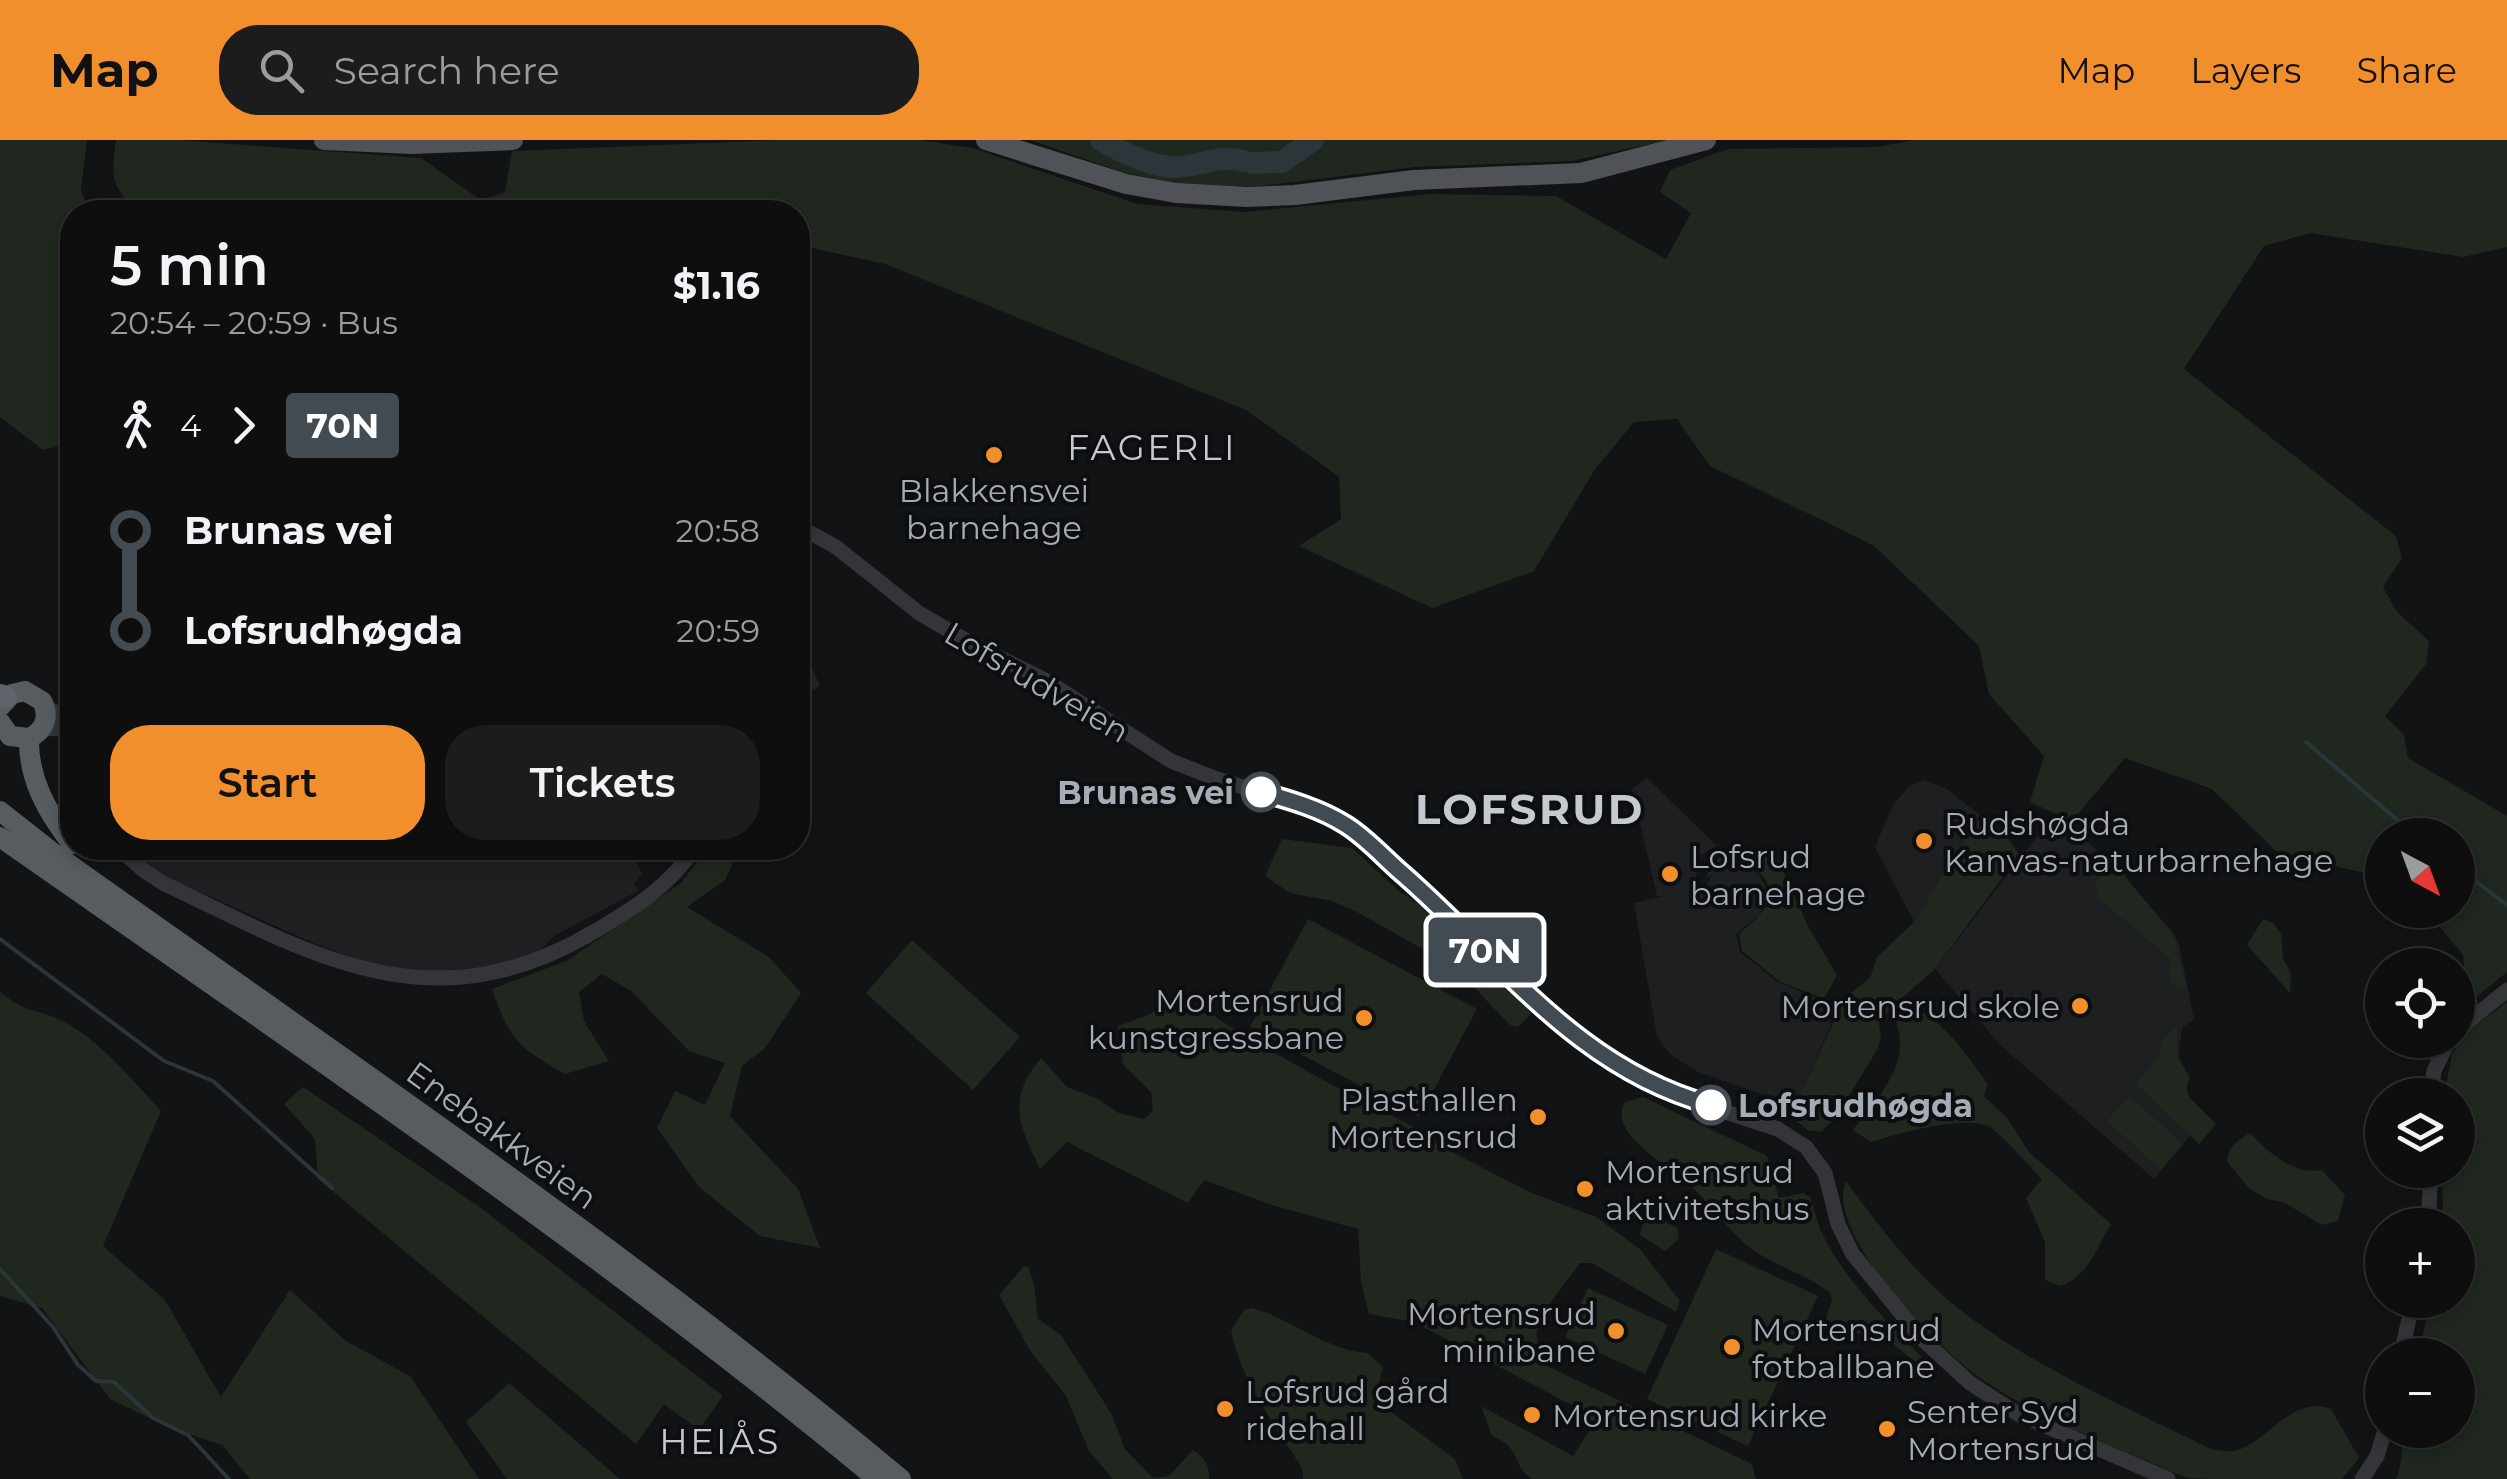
<!DOCTYPE html>
<html lang="en">
<head>
<meta charset="utf-8">
<style>
  :root { --surface:#0e0e0f; --page:#1c1c1d; --text:#f1f3f6; --muted:#9b9c9e; --line:#2e2e2f; --accent:#f18f2d }
  body { margin:0; font-family:Montserrat,sans-serif; background:var(--page); color:var(--text); height:100vh; display:flex; flex-direction:column; font-size:38px; white-space:nowrap }
  * { box-sizing:border-box; margin:0 }
  p { font-size:32px; color:var(--muted) }
  .icon { flex:none; width:55px; height:55px; fill:none; stroke:currentColor; stroke-width:2; stroke-linecap:round; stroke-linejoin:round }
  .map { position:relative; flex:1; overflow:hidden }
  .drawer { position:absolute; left:60px; top:60px; width:750px; height:660px; display:flex; flex-direction:column; background:var(--surface); border-radius:40px; box-shadow:0 5px 15px #0003,0 0 0 2px var(--line) }
  .drawer>* { flex:none }
  .badge { padding:0 20px; border-radius:8px; font-size:35px; line-height:65px }
  .needle { width:65px; rotate:139deg }
  .buttons { position:absolute; left:2365px; top:678px; display:grid; gap:20px }
  .buttons a { display:grid; place-items:center; width:110px; height:110px; border-radius:50%; background:var(--surface); box-shadow:0 5px 15px #0003,0 0 0 2px var(--line); font-size:50px }
  .map>.badge { position:absolute; translate:-50% -50%; box-shadow:0 0 0 5px #fff }
  .legs { display:flex; align-items:center; gap:15px; height:110px; padding:0 50px; font-size:32px }
  .legs p { margin-inline-start:auto }
  .headline { display:flex; align-items:center; justify-content:space-between; height:170px; padding:0 50px }
  h1 { font-size:55px; font-weight:600; line-height:75px }
  .cta { display:flex; gap:20px; margin-top:auto; padding:20px 50px }
  .cta a { flex:1; height:115px; border-radius:40px; background:var(--accent); color:#111; font-size:40px; font-weight:600; line-height:115px; text-align:center }
  .cta a+a { background:var(--page); color:var(--text) }
  ul { padding:0 50px; list-style:none }
  li { display:flex; align-items:center; gap:35px; height:100px; font-size:38px }
  li i { display:grid; place-items:center; width:15px; height:100%; margin:0 12px; background:currentColor }
  li i::after { content:''; width:25px; height:25px; margin:-12px; border:8px solid; border-radius:50%; background:var(--surface) }
  li p { margin-inline-start:auto }
  li:first-child i { background:linear-gradient(#0000 50%,currentColor 0) }
  li:last-child i { background:linear-gradient(currentColor 50%,#0000 0) }
  header { display:flex; align-items:center; gap:60px; box-sizing:border-box; height:140px; padding:0 50px; background:var(--accent); color:#111 }
  header strong { font-size:48px }
  nav { display:flex; gap:55px; margin-inline-start:auto; font-size:35px }
  .search { width:700px; height:90px; background:var(--page); display:flex; align-items:center; gap:25px; box-sizing:border-box; padding:0 35px; border-radius:40px; color:var(--muted); font-size:38px }
  .map>svg:first-child { display:block }
  .built { fill:#1e1f21 }
  .green { fill:#1f271f }
  .lines { fill:none; stroke-linecap:round; stroke-linejoin:round }
  .stream { stroke:#2b353a; stroke-width:4 }
  .river { stroke:#2b353a; stroke-width:22 }
  .tertiary { stroke:#333539; stroke-width:15 }
  .primary { stroke:#4f5358; stroke-width:20 }
  .trunk { stroke:#575c61; stroke-width:20 }
  .motorway { stroke:#5f646a; stroke-width:22 }
  .line-1-casing { stroke:#fff; stroke-width:22 }
  .line-1 { stroke:#424a52; stroke-width:15 }
  .poi-dot { fill:#f18f2d; stroke:#0d0e0f; stroke-width:4 }
  .stop-1-dot { fill:#fff; stroke:#424a52; stroke-width:5 }
  .labels { text-anchor:middle; dominant-baseline:central; stroke-width:8; stroke-linejoin:round; paint-order:stroke }
  .poi-label { font-size:32px; fill:#a4acb5; stroke:#0d0e0f; text-anchor:start }
  .street-label { font-size:32px; fill:#a4acb5; stroke:#0d0e0f }
  .stop-label { font-size:32px; font-weight:bold; fill:#a4acb5; stroke:#0d0e0f; text-anchor:end }
  .neighbourhood-label { font-size:35px; letter-spacing:2.5px; fill:#c5cad1; stroke:#0d0e0f }
  .district-label { font-size:42px; font-weight:bold; letter-spacing:2.5px; fill:#c5cad1; stroke:#0d0e0f }
</style>
</head>
<body>
<header>
<strong>Map</strong>
<div class="search"><svg class="icon" aria-label="search" viewBox="0 0 24 24"><circle cx="10" cy="10" r="6"/><path d="M15 15l6 6"/></svg>Search here</div>
<nav><a>Map</a><a>Layers</a><a>Share</a></nav>
</header>
<div class="map">
<svg width="2507" height="1339" viewBox="0 0 2507 1339">
  <rect width="100%" height="100%" fill="#121314"/>
  <path class="built" d="M1647,638L1717,706L1701,715L1693,750L1706,747L1712,735L1725,725L1735,724L1748,727L1760,736L1766,747L1767,761L1758,776L1736,794L1740,812L1778,842L1823,861L1831,885L1795,965L1698,932L1671,915L1657,897L1634,763L1664,756H1657L1632,649Z
    M1923,640L1945,648L1980,675L1914,782L1875,707L1892,667L1908,647Z
    M2055,673L2108,720L2119,723L2129,742L2174,794L2179,805L2194,879L2182,888L2175,945L2201,983L2154,1039L2000,905L1935,829Z
    M129,708H640L637,722L642,734L634,744L638,751L554,796L536,814L496,827L423,832L380,827L318,805L177,742L149,726Z"/>
  <path class="green" d="M0,0H87L81,50L89,72H72V303L43,310L0,277Z
    M116,0H177L421,18L481,60L505,52L512,11L781,0H920L972,8L1137,64L1244,72L1429,54L1556,56L1666,119L1691,73L1660,52L1670,30L1728,9L1876,7L1915,0H2507V107L2463,117L2310,93L2264,106L2184,229L2396,396L2402,418L2383,447L2397,472L2429,501L2426,524L2385,576L2404,595L2408,618L2507,676V832L2468,864L2463,815L2426,770H2458V695H2382V737L2278,713L2212,649L2125,618L2072,681L2030,662L2044,616L1989,554L1979,506L1873,405L1710,326L1677,279L1634,282L1594,331L1534,431L1432,468L1299,406L1341,379L1339,337L1246,270L885,124L798,105V72H141C110,50 111,35 116,0Z
    M1030,0H1668L1572,21L1415,27L1261,46L1192,47L1122,32Z
    M798,496L820,546L798,557Z
    M1977,679L2010,700L2019,715L1935,829L1894,865L1879,883L1881,898L1877,910L1836,977L1821,992L1807,990L1790,975L1845,858L1870,838L1877,817L1914,782Z
    M1282,699L1352,708L1401,753L1424,767L1527,868L1531,874L1518,887L1510,885L1466,839L1426,811L1359,773L1332,761L1290,753L1265,736Z
    M1734,707L1778,719L1808,786L1837,835L1824,859L1779,841L1742,811L1739,794C1766,771 1786,752 1749,723L1734,722L1707,737L1711,725Z
    M707,708H740L725,740L687,767L769,817L801,853L765,908L742,926L730,976L798,1049L820,1108L760,1096L699,1047L657,988L675,951L705,965L725,923L689,911L631,851L602,834L579,852L584,881L609,921L565,934C518,907 510,901 492,849L568,820L681,743Z
    M2117,727L2173,794L2186,846L2180,849L2173,845L2169,837L2171,819L2100,760C2091,742 2098,733 2117,727Z
    M1308,779L1477,869L1419,977L1250,887Z
    M2263,779L2274,784L2281,794L2283,818L2291,833L2290,853L2247,805Z
    M912,800L1020,897L973,950L866,853Z
    M0,852C27,874 36,868 63,881C99,900 133,940 161,971L103,1106L165,1160L221,1257L290,1150L346,1201L410,1236L479,1339H250L222,1305L168,1287L110,1259L42,1168L0,1156Z
    M1171,857C1198,862 1216,878 1239,892C1297,927 1358,959 1418,989L1438,1005L1532,1053L1596,1077L1640,1109L1680,1161L1676,1172L1592,1123H1580L1545,1170L1536,1194L1543,1224L1752,1324L1756,1339H1532C1510,1324 1522,1307 1492,1296L1481,1266L1573,1316L1592,1286L1585,1272L1414,1182L1369,1174L1361,1142L1358,1089L1272,1065L1204,1040L1188,1063L1067,1002L1040,1029C1019,985 1006,959 1041,918L1067,947L1096,958L1119,973L1144,979L1153,971L1151,952L1123,925L1118,886L1150,874Z
    M2507,862V1339H2396C2402,1324 2402,1307 2405,1290H2458V1215H2419L2430,1160H2458V1085H2443L2442,1030H2458V955L2445,952L2452,913L2472,888Z
    M1913,866C1946,884 1966,914 1988,944L1984,956L2008,979L2029,1012L2111,1084C2095,1110 2090,1134 2061,1146L2045,1140V1102L2026,1058L2042,1039C2032,1029 1999,992 1990,987C1965,974 1897,994 1871,1002L1853,990C1877,958 1912,924 1896,882L1901,872Z
    M2177,886V914L2190,938L2186,948L2190,958L2216,984L2199,1004L2136,944L2159,916L2163,899Z
    M303,947L481,1068L723,1256L699,1290L664,1264L636,1304L318,1039L315,999L284,964Z
    M2130,956L2183,1004L2160,1029L2107,981Z
    M1643,957L1767,1016L1779,1058L1803,1053L1810,1057C1815,1070 1817,1084 1823,1095C1844,1139 1895,1191 1930,1225L1929,1229L1921,1227L1888,1200L1867,1197L1829,1182L1826,1178L1832,1159L1829,1152C1805,1133 1773,1126 1749,1107C1727,1089 1711,1065 1690,1045C1671,1027 1606,994 1625,962Z
    M2250,993C2268,1012 2293,1035 2322,1030L2345,1055L2338,1081L2322,1085L2283,1062L2266,1059L2250,1049L2227,1022C2228,1006 2237,1001 2250,993Z
    M1846,1041C1883,1092 1923,1144 1975,1181C2047,1233 2130,1269 2209,1308C2216,1310 2226,1312 2233,1311C2266,1306 2290,1254 2331,1269L2359,1318L2342,1339C2307,1339 2271,1339 2235,1339C2221,1339 2203,1339 2190,1338C2173,1334 2156,1324 2140,1318C2087,1296 2030,1272 1983,1240C1942,1213 1823,1093 1846,1041Z
    M1654,1076L1677,1088L1679,1099L1665,1111L1640,1095L1643,1083Z
    M1716,1109L1818,1156L1748,1306L1647,1259Z
    M1024,1126L1028,1127L1034,1143L1038,1179L1061,1195L1111,1273L1125,1309L1153,1338L1169,1336L1193,1310C1204,1317 1210,1325 1209,1339H1113L1089,1311L1066,1256L1029,1209L999,1155Z
    M1588,1148L1668,1185L1645,1234L1565,1197Z
    M1252,1168C1292,1179 1327,1211 1368,1213L1383,1227L1375,1260L1455,1319L1463,1339H1303L1302,1328C1275,1285 1241,1241 1231,1191L1244,1170Z
    M509,1243L620,1339H507L466,1282Z"/>
  <g class="lines">
    <path class="stream" d="M2306,602L2415,695
      M2458,728L2507,765
      M0,799L164,921L213,941L332,1048
      M0,1129L53,1187L78,1225L96,1241L114,1242L153,1278L188,1295L229,1339"/>
    <path class="river" d="M1101,0C1121,12 1146,24 1170,27C1195,29 1219,13 1243,21
      M1252,23L1282,22L1313,0"/>
    <path class="tertiary" d="M798,386L836,407L919,473L972,504L1047,541L1171,621L1217,639L1309,667L1351,689L1429,757L1552,875L1613,924L1674,955L1778,989L1806,1007L1825,1033L1838,1084L1852,1113L1922,1199L1970,1243L2018,1274L2168,1339
      M45,567L72,580
      M42,589L72,588
      M119,708L143,730L163,743C316,817 433,888 597,790C634,768 671,745 694,708
      M2458,890L2507,850
      M2431,955L2434,931L2449,900
      M2428,1085L2431,1030
      M2401,1215L2413,1160
      M2362,1339L2377,1316L2385,1290"/>
    <path class="primary" d="M324,0L412,4L513,0
      M986,0L1126,44L1176,53L1247,57L1295,55L1414,40L1581,33L1706,0"/>
    <path class="trunk" d="M0,567L12,554L25,551L42,561C50,576 45,591 29,598L10,596L0,582
      M29,598C28,639 47,672 72,704
      M0,671L56,715C341,918 633,1114 901,1339
      M0,697C296,904 598,1108 877,1339"/>
    <path class="motorway" d="M0,555L6,557"/>
  </g>
  <g class="lines">
    <g class="line-1-casing">
      <path id="line-1" d="M1261,652C1290,660 1321,669 1346,685C1367,698 1385,719 1404,735C1504,823 1578,929 1711,965"/>
    </g>
    <use href="#line-1" class="line-1"/>
  </g>
  <g class="poi-dot">
    <circle cx="994" cy="315" r="10"/>
    <circle cx="1924" cy="701" r="10"/>
    <circle cx="1670" cy="734" r="10"/>
    <circle cx="2080" cy="866" r="10"/>
    <circle cx="1364" cy="878" r="10"/>
    <circle cx="1538" cy="977" r="10"/>
    <circle cx="1585" cy="1049" r="10"/>
    <circle cx="1616" cy="1191" r="10"/>
    <circle cx="1732" cy="1207" r="10"/>
    <circle cx="1225" cy="1269" r="10"/>
    <circle cx="1532" cy="1275" r="10"/>
    <circle cx="1887" cy="1289" r="10"/>
  </g>
  <g class="stop-1-dot">
    <circle cx="1261" cy="652" r="18"/>
    <circle cx="1711" cy="965" r="18"/>
  </g>
  <g class="labels">
    <g class="poi-label">
      <text x="994" y="350" text-anchor="middle">Blakkensvei<tspan x="994" dy="37">barnehage</tspan></text>
      <text x="1944" y="683">Rudshøgda<tspan x="1944" dy="37">Kanvas-naturbarnehage</tspan></text>
      <text x="1690" y="716">Lofsrud<tspan x="1690" dy="37">barnehage</tspan></text>
      <text x="1344" y="860" text-anchor="end">Mortensrud<tspan x="1344" dy="37">kunstgressbane</tspan></text>
      <text x="2060" y="866" text-anchor="end">Mortensrud skole</text>
      <text x="1518" y="959" text-anchor="end">Plasthallen<tspan x="1518" dy="37">Mortensrud</tspan></text>
      <text x="1605" y="1031">Mortensrud<tspan x="1605" dy="37">aktivitetshus</tspan></text>
      <text x="1596" y="1173" text-anchor="end">Mortensrud<tspan x="1596" dy="37">minibane</tspan></text>
      <text x="1752" y="1189">Mortensrud<tspan x="1752" dy="37">fotballbane</tspan></text>
      <text x="1245" y="1251">Lofsrud gård<tspan x="1245" dy="37">ridehall</tspan></text>
      <text x="1907" y="1271">Senter Syd<tspan x="1907" dy="37">Mortensrud</tspan></text>
      <text x="1552" y="1275">Mortensrud kirke</text>
    </g>
    <g class="street-label">
      <text transform="translate(1037 542) rotate(30)">Lofsrudveien</text>
      <text transform="translate(502 995) rotate(36)">Enebakkveien</text>
    </g>
    <g class="stop-label">
      <text x="1234" y="652">Brunas vei</text>
      <text x="1738" y="965" text-anchor="start">Lofsrudhøgda</text>
    </g>
    <g class="neighbourhood-label">
      <text x="1152" y="307">FAGERLI</text>
      <text x="720" y="1301">HEIÅS</text>
    </g>
    <g class="district-label">
      <text x="1530" y="669">LOFSRUD</text>
    </g>
  </g>
</svg>
<div class="buttons">
<a><svg class="needle" viewBox="-14 -14 28 28"><path d="M0-13l5 13h-10z" fill="#e53935"/><path d="M0 13l5-13h-10z" fill="#9b9c9e"/></svg></a>
<a><svg class="icon" aria-label="locate" viewBox="0 0 24 24"><circle cx="12" cy="12" r="6"/><path d="M12 2v4M12 18v4M2 12h4M18 12h4"/></svg></a>
<a><svg class="icon" aria-label="layers" viewBox="0 0 24 24"><path d="M12 4l9 5-9 5-9-5zM3 14l9 5 9-5"/></svg></a>
<a>+</a>
<a>−</a>
</div>
<b class="badge" style="left:1485px;top:810px;background:#424a52;color:#fff">70N</b>
<section class="drawer">
<div class="headline"><div><h1>5 min</h1><p>20:54 – 20:59 · Bus</p></div><b>$1.16</b></div>
<div class="legs"><svg class="icon" aria-label="walk" viewBox="0 0 24 24"><circle cx="13" cy="4" r="2"/><path d="M13 8l-2 6 4 7M11 14l-3 7M7 12l3-4h3l4 4"/></svg>4<svg class="icon" aria-label="forward" viewBox="0 0 24 24"><path d="M9 5l7 7-7 7"/></svg><b class="badge" style="background:#424a52;color:#fff">70N</b></div>
<ul>
<li><i style="color:#424a52"></i><b>Brunas vei</b><p>20:58</p></li>
<li><i style="color:#424a52"></i><b>Lofsrudhøgda</b><p>20:59</p></li>
</ul>
<div class="cta"><a>Start</a><a>Tickets</a></div>
</section>
</div>
</body>
</html>
